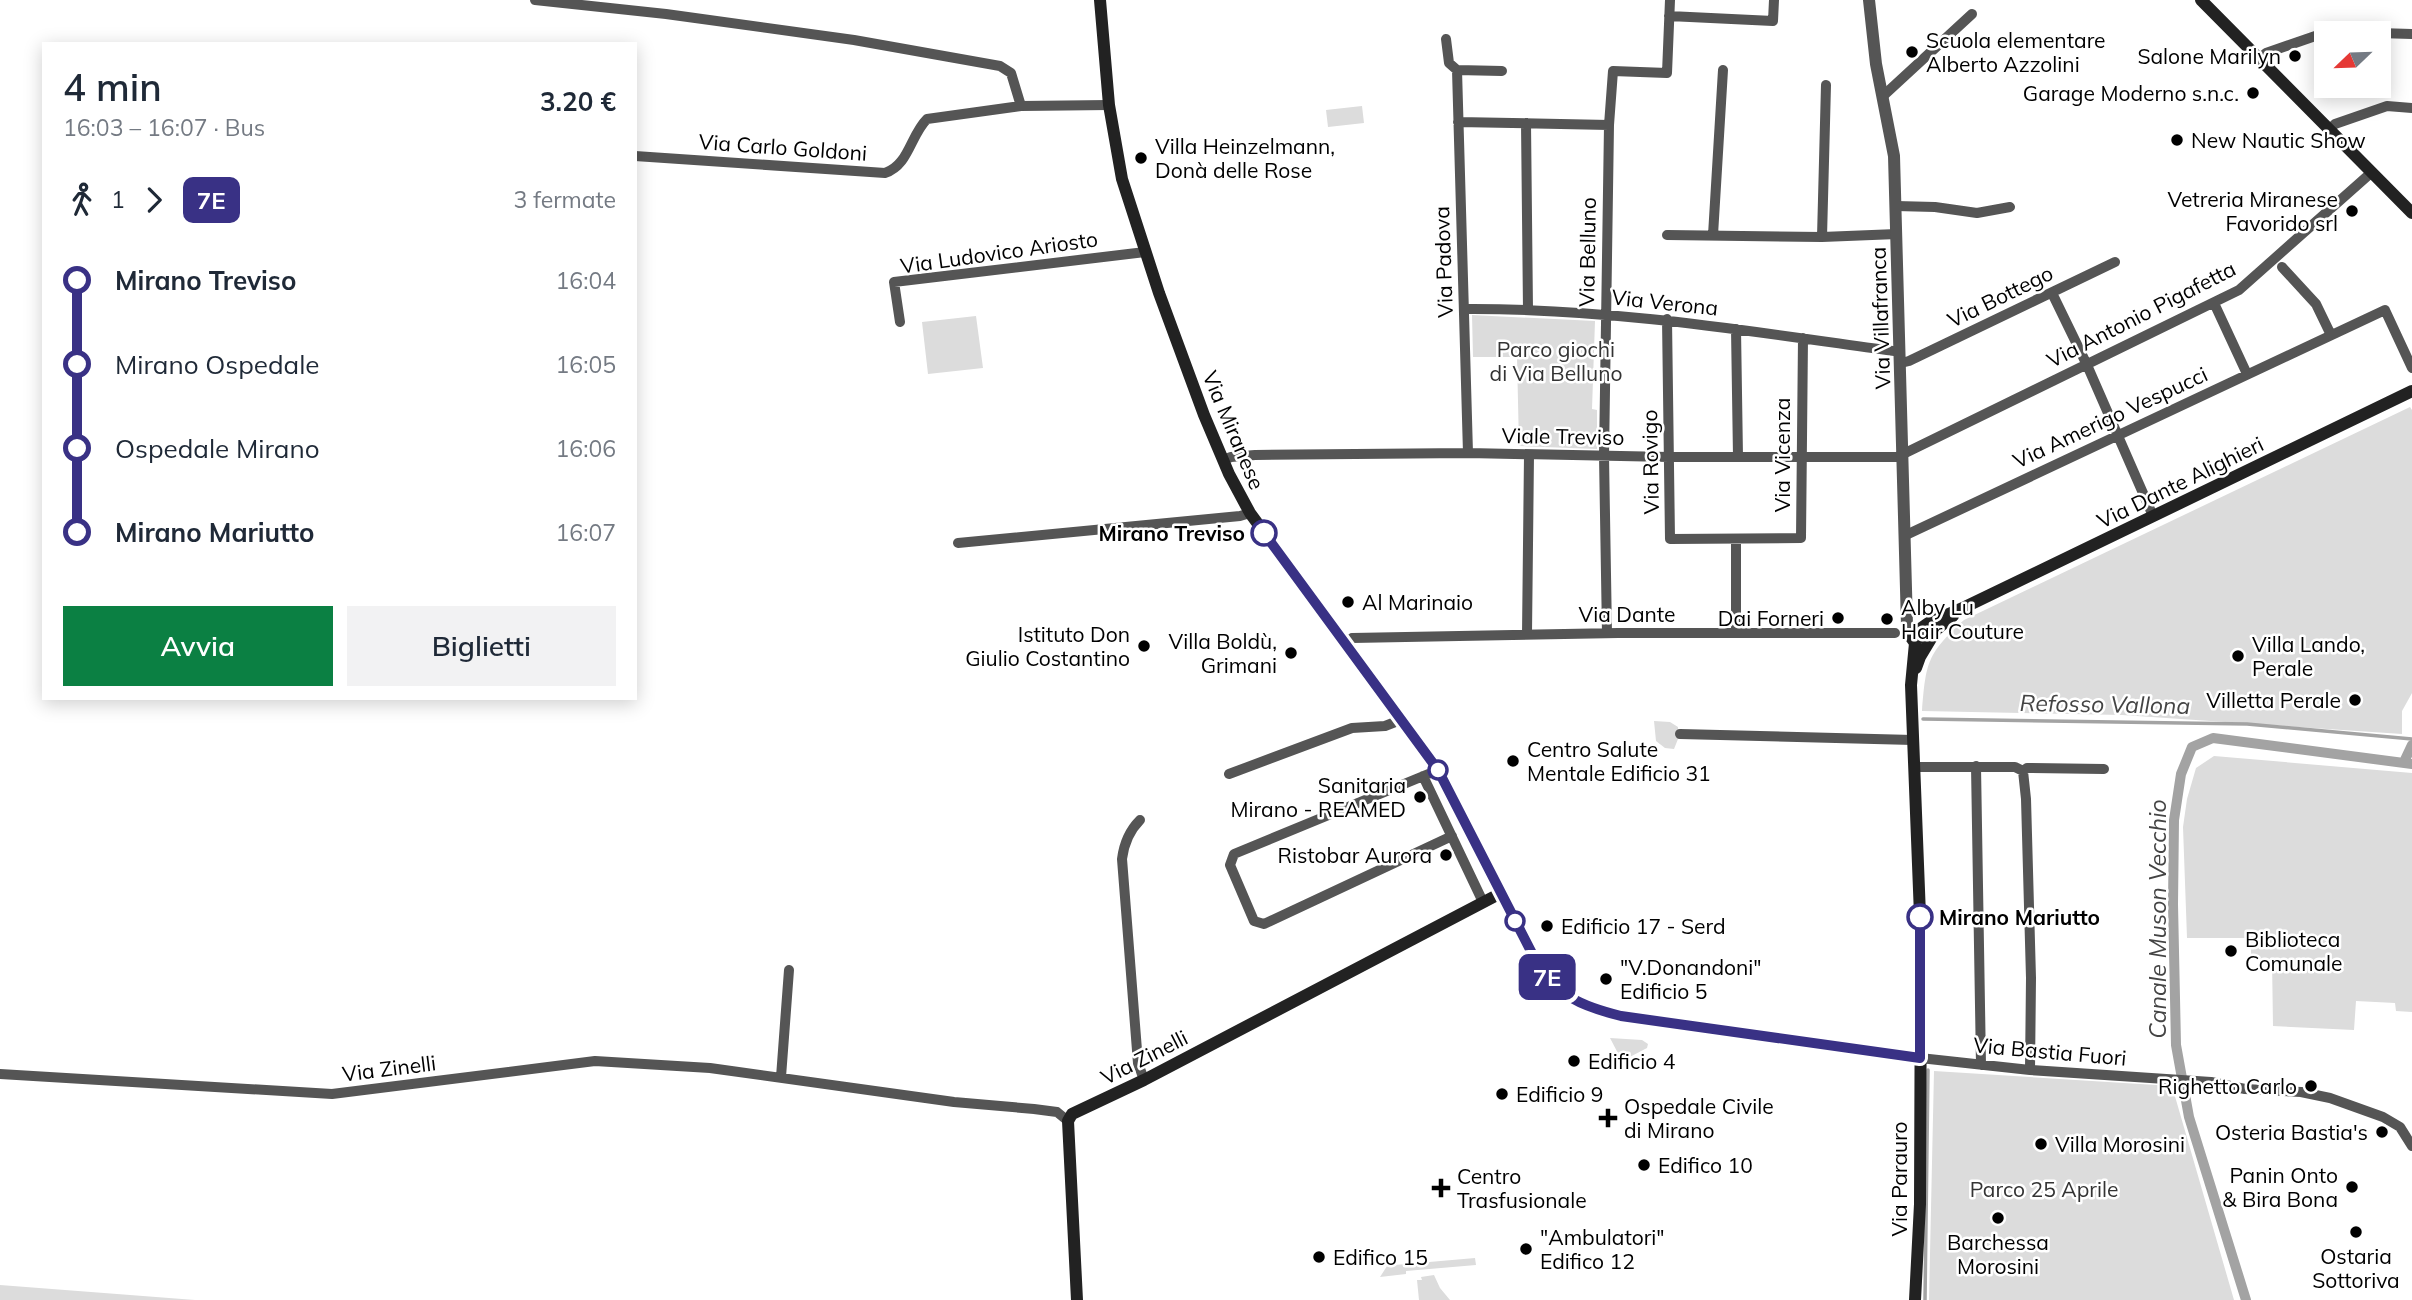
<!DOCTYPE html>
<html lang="it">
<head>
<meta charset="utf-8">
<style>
  :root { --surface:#fff; --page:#f2f2f3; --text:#1f2937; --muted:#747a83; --accent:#0b8043 }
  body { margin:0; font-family:Mulish,sans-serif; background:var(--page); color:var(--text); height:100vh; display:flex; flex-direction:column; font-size:26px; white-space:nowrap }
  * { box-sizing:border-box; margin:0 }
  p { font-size:23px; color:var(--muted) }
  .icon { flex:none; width:38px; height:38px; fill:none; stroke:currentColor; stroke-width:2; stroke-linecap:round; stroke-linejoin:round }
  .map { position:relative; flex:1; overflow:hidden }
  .side { position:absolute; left:42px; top:42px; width:595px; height:658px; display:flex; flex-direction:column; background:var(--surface); border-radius:0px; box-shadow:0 4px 18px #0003 }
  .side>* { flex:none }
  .badge { padding:0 14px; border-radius:10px; font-size:24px; line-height:46px }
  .needle { width:46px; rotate:247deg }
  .fabs { position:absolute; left:2314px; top:21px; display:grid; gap:14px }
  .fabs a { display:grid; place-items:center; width:77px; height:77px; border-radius:0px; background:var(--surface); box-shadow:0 4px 18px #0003; font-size:35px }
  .map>.badge { position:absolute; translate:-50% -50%; box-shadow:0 0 0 4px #fff }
  .legs { display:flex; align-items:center; gap:10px; height:77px; padding:0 21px; font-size:23px }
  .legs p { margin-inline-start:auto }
  .head { display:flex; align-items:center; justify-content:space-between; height:119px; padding:0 21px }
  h1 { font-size:38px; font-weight:600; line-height:52px }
  .cta { display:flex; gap:14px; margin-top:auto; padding:14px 21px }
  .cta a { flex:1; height:80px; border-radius:0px; background:var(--accent); color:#fff; font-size:28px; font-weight:600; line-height:80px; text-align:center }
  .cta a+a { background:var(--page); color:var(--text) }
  ul { padding:0 21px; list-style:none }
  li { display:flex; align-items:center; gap:24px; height:84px; font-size:26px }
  li i { display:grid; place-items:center; width:10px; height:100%; margin:0 9px; background:currentColor }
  li i::after { content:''; width:18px; height:18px; margin:-9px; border:5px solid; border-radius:50%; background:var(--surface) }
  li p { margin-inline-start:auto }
  li:first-child i { background:linear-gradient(#0000 50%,currentColor 0) }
  li:last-child i { background:linear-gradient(currentColor 50%,#0000 0) }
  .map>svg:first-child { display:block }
  .green { fill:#dcdcdc }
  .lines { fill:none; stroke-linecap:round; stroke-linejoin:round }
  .stream { stroke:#a3a3a3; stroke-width:3.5 }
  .canal { stroke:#a3a3a3; stroke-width:10 }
  .minor { stroke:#555; stroke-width:10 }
  .tertiary { stroke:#555; stroke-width:12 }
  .secondary { stroke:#222; stroke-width:12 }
  .line-1-casing { stroke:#fff; stroke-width:16 }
  .line-1 { stroke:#393185; stroke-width:10 }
  .poi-dot { fill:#000; stroke:#fff; stroke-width:2.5 }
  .stop-1-dot { fill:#fff; stroke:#393185; stroke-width:3.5 }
  .labels { text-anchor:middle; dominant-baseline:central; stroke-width:5; stroke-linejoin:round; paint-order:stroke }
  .poi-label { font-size:21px; fill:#000; stroke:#fff; text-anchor:start }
  .street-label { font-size:21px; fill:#000; stroke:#fff }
  .park-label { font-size:21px; fill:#333; stroke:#fff }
  .stop-label { font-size:21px; font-weight:bold; fill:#000; stroke:#fff; text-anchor:end }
  .water-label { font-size:23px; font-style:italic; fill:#444; stroke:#fff }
</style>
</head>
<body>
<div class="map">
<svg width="2412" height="1300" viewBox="0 0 2412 1300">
  <rect width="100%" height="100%" fill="#fff"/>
  <path class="green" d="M1362,106L1364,123L1328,127L1326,110Z
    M1472,315L1595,321L1592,409L1597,410V449L1519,446L1517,357H1473Z
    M976,316L983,368L928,374L922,322Z
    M2410,407L2412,410V693L2402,711V734L2122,715L1922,711C1926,662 1927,654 1964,620Z
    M1654,721L1670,722L1678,727V739L1674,749L1665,748L1656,741Z
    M2214,756L2412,773V1012L2396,1011L2395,1003L2356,1001L2354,1030L2273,1026L2272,959H2251V938H2187L2183,827L2187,799L2196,768Z
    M1610,1038L1642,1040L1648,1044L1647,1048L1622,1061Z
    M1934,1071L2172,1086L2234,1300H1929Z
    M1475,1258L1476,1265L1406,1271V1274L1380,1277L1389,1263L1395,1265Z
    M1434,1275L1440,1288L1450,1300H1419L1417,1280H1422L1421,1277Z
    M0,1285L195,1300H0Z"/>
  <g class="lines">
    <path class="stream" d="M1923,719L2247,724L2412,739
      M1925,1300L1928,1070"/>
    <path class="canal" d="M2404,762L2412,745
      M2246,1300L2189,1117L2176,1045L2173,904L2174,820L2181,774L2192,747L2213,738L2412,764"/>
    <path class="minor" d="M535,0L666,14L854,40L1000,66L1011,73L1021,106
      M1669,16L1773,21L1774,0
      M2378,33L2412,34
      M1446,39L1449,63L1457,70
      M2259,59L2266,53L2324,33H2365
      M1883,96L1972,14
      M1458,122L1609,125L1604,456L1607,633
      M1526,123L1528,310
      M1609,125L1613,71L1667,73L1670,0
      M2330,129L2335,124L2387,106L2412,108
      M635,156L885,173C909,165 910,136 927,119L1021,106L1109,105
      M1896,206L1935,207L1977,213L2010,207
      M1667,235L1822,237L1897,234
      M1713,235L1723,70
      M1822,237L1826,85
      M2282,267L2316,304L2331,335
      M2052,293L2087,365L2153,516
      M2214,303L2247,374
      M1465,309C1611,308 1755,332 1900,352
      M1667,319L1670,539L1801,538L1803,338
      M900,322L894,282L1145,252
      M1736,329L1738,457
      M1901,363L1909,361L2115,262
      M1468,453L1457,70L1502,71
      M1223,460L1231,457L1255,455L1468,453L1669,457H1897L2239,290L2372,172
      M1906,535L2385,310L2412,368
      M958,543L1240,516L1250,513
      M1736,633V539
      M1527,634L1529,455
      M1346,643L1352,638L1618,633H1895
      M1680,734L1913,740
      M1976,766L1981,1065
      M1914,767H2015L2023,771L2027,768L2104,769
      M1438,770L1234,854L1230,865L1254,921L1264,924L1452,836
      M2023,771L2026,799L2031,978L2030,1070
      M1229,774L1352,728L1385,726L1403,719
      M1423,776L1483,902
      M1140,820C1129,831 1124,843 1122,859L1138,1063L1144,1080
      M1920,1058L2030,1070L2211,1082L2245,1089L2301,1092L2330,1098L2383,1117L2400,1127L2412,1146
      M0,1074L332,1094L595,1061L710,1068L954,1102L1034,1109L1057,1112L1068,1121
      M781,1077L789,970"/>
    <path class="tertiary" d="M1869,0L1876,64L1894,156L1907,625L1910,636"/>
    <path class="secondary" d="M1100,0L1109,105L1122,179L1159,293L1204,415L1229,474L1250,513L1438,770L1526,942L1546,976L1566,996L1593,1008L1621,1016L1920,1058
      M2201,0L2412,213
      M1910,636L1915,643L1911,685L1921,941L1920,1204L1915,1300
      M1910,636L1930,622L1965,607L2412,391
      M1910,636C1930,642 1938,626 1953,616
      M1916,668L1920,657L1935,632
      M1077,1300L1068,1121L1072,1114L1144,1080L1501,893"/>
  </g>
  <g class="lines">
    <g class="line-1-casing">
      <path id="line-1" d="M1264,533L1438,770L1536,961C1559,997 1581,1006 1621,1016L1920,1058V917"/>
    </g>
    <use href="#line-1" class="line-1"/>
  </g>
  <g class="poi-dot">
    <circle cx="1912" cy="52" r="7"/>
    <circle cx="2295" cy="56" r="7"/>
    <circle cx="2253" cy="93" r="7"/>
    <circle cx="2177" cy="140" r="7"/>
    <circle cx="1141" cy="158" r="7"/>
    <circle cx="2352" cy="211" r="7"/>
    <circle cx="1348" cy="602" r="7"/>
    <circle cx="1838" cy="618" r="7"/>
    <circle cx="1887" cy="619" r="7"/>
    <circle cx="1144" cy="646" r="7"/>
    <circle cx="1291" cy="653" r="7"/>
    <circle cx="2238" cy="656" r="7"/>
    <circle cx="2355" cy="700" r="7"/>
    <circle cx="1513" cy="761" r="7"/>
    <circle cx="1420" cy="797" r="7"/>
    <circle cx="1446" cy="855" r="7"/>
    <circle cx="1547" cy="926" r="7"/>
    <circle cx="2231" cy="951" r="7"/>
    <circle cx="1606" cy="979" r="7"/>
    <circle cx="1574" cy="1061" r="7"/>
    <circle cx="2311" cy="1086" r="7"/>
    <circle cx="1502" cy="1094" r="7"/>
    <path d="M1604.5 1107.5h7v7h7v7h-7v7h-7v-7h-7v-7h7z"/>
    <circle cx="2382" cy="1132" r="7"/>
    <circle cx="2041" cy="1144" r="7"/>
    <circle cx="1644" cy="1165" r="7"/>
    <circle cx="2352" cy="1187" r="7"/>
    <path d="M1437.5 1177.5h7v7h7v7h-7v7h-7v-7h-7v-7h7z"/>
    <circle cx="1998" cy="1218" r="7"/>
    <circle cx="2356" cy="1232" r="7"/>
    <circle cx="1526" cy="1249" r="7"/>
    <circle cx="1319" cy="1257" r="7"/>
  </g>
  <g class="stop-1-dot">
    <circle cx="1264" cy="533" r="12"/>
    <circle cx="1438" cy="770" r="9"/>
    <circle cx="1920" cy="917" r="12"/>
    <circle cx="1515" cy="921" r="9"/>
  </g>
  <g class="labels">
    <g class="poi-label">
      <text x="1926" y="40">Scuola elementare<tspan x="1926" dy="24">Alberto Azzolini</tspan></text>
      <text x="2281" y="56" text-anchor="end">Salone Marilyn</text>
      <text x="2239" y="93" text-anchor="end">Garage Moderno s.n.c.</text>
      <text x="2191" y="140">New Nautic Show</text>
      <text x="1155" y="146">Villa Heinzelmann,<tspan x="1155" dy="24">Donà delle Rose</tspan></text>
      <text x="2338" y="199" text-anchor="end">Vetreria Miranese<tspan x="2338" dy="24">Favorido srl</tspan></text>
      <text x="1362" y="602">Al Marinaio</text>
      <text x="1901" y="607">Alby Lu<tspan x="1901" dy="24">Hair Couture</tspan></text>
      <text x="1824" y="618" text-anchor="end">Dai Forneri</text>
      <text x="1130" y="634" text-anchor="end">Istituto Don<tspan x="1130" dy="24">Giulio Costantino</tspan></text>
      <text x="1277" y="641" text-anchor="end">Villa Boldù,<tspan x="1277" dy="24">Grimani</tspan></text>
      <text x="2252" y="644">Villa Lando,<tspan x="2252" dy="24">Perale</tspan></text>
      <text x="2341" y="700" text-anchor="end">Villetta Perale</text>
      <text x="1527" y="749">Centro Salute<tspan x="1527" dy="24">Mentale Edificio 31</tspan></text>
      <text x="1406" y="785" text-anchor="end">Sanitaria<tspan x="1406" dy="24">Mirano - REAMED</tspan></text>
      <text x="1432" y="855" text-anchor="end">Ristobar Aurora</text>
      <text x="1561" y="926">Edificio 17 - Serd</text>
      <text x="2245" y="939">Biblioteca<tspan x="2245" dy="24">Comunale</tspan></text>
      <text x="1620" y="967">"V.Donandoni"<tspan x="1620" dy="24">Edificio 5</tspan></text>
      <text x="1588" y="1061">Edificio 4</text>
      <text x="2297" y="1086" text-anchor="end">Righetto Carlo</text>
      <text x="1516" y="1094">Edificio 9</text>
      <text x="1624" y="1106">Ospedale Civile<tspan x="1624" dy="24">di Mirano</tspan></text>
      <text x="2368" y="1132" text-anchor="end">Osteria Bastia's</text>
      <text x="2055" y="1144">Villa Morosini</text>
      <text x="1658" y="1165">Edifico 10</text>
      <text x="2338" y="1175" text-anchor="end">Panin Onto<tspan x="2338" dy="24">&amp; Bira Bona</tspan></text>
      <text x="1457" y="1176">Centro<tspan x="1457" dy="24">Trasfusionale</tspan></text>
      <text x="1540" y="1237">"Ambulatori"<tspan x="1540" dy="24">Edifico 12</tspan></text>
      <text x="1998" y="1242" text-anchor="middle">Barchessa<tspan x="1998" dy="24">Morosini</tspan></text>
      <text x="2356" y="1256" text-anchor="middle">Ostaria<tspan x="2356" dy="24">Sottoriva</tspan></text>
      <text x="1333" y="1257">Edifico 15</text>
    </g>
    <g class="street-label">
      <text transform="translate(783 147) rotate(4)">Via Carlo Goldoni</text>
      <text transform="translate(999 252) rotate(-8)">Via Ludovico Ariosto</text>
      <text transform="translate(1587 252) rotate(-89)">Via Belluno</text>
      <text transform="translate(1443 262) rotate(-92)">Via Padova</text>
      <text transform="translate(2000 296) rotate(-26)">Via Bottego</text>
      <text transform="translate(1665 302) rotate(6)">Via Verona</text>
      <text transform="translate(2141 314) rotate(-27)">Via Antonio Pigafetta</text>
      <text transform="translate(1880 318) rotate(-92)">Via Villafranca</text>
      <text transform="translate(2110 417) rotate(-25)">Via Amerigo Vespucci</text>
      <text transform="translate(1234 430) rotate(67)">Via Miranese</text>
      <text transform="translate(1563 436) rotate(1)">Viale Treviso</text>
      <text transform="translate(1782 455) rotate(-90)">Via Vicenza</text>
      <text transform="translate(1650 462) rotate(-91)">Via Rovigo</text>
      <text transform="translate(2180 482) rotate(-26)">Via Dante Alighieri</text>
      <text x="1627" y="614">Via Dante</text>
      <text transform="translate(2050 1051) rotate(5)">Via Bastia Fuori</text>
      <text transform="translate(1144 1057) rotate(-27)">Via Zinelli</text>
      <text transform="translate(389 1068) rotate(-7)">Via Zinelli</text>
      <text transform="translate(1899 1179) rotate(-90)">Via Parauro</text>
    </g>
    <g class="park-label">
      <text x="1556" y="349">Parco giochi<tspan x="1556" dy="24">di Via Belluno</tspan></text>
      <text x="2044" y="1189">Parco 25 Aprile</text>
    </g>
    <g class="stop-label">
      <text x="1245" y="533">Mirano Treviso</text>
      <text x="1939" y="917" text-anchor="start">Mirano Mariutto</text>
    </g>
    <g class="water-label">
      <text transform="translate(2105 704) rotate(1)">Refosso Vallona</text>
      <text transform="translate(2157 919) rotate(-90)">Canale Muson Vecchio</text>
    </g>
  </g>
</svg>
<div class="fabs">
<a><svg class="needle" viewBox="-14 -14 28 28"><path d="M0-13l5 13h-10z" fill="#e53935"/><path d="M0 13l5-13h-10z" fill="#747a83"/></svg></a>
</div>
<b class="badge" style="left:1547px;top:977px;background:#393185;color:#fff">7E</b>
<section class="side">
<div class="head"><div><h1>4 min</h1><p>16:03 – 16:07 · Bus</p></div><b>3.20 €</b></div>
<div class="legs"><svg class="icon" aria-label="walk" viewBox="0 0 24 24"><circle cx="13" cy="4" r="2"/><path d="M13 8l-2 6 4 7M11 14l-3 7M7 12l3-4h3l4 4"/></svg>1<svg class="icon" aria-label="forward" viewBox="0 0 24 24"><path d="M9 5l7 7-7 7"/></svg><b class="badge" style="background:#393185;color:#fff">7E</b><p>3 fermate</p></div>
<ul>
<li><i style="color:#393185"></i><b>Mirano Treviso</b><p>16:04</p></li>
<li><i style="color:#393185"></i><span>Mirano Ospedale</span><p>16:05</p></li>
<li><i style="color:#393185"></i><span>Ospedale Mirano</span><p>16:06</p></li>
<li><i style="color:#393185"></i><b>Mirano Mariutto</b><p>16:07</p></li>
</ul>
<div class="cta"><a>Avvia</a><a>Biglietti</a></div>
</section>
</div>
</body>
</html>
